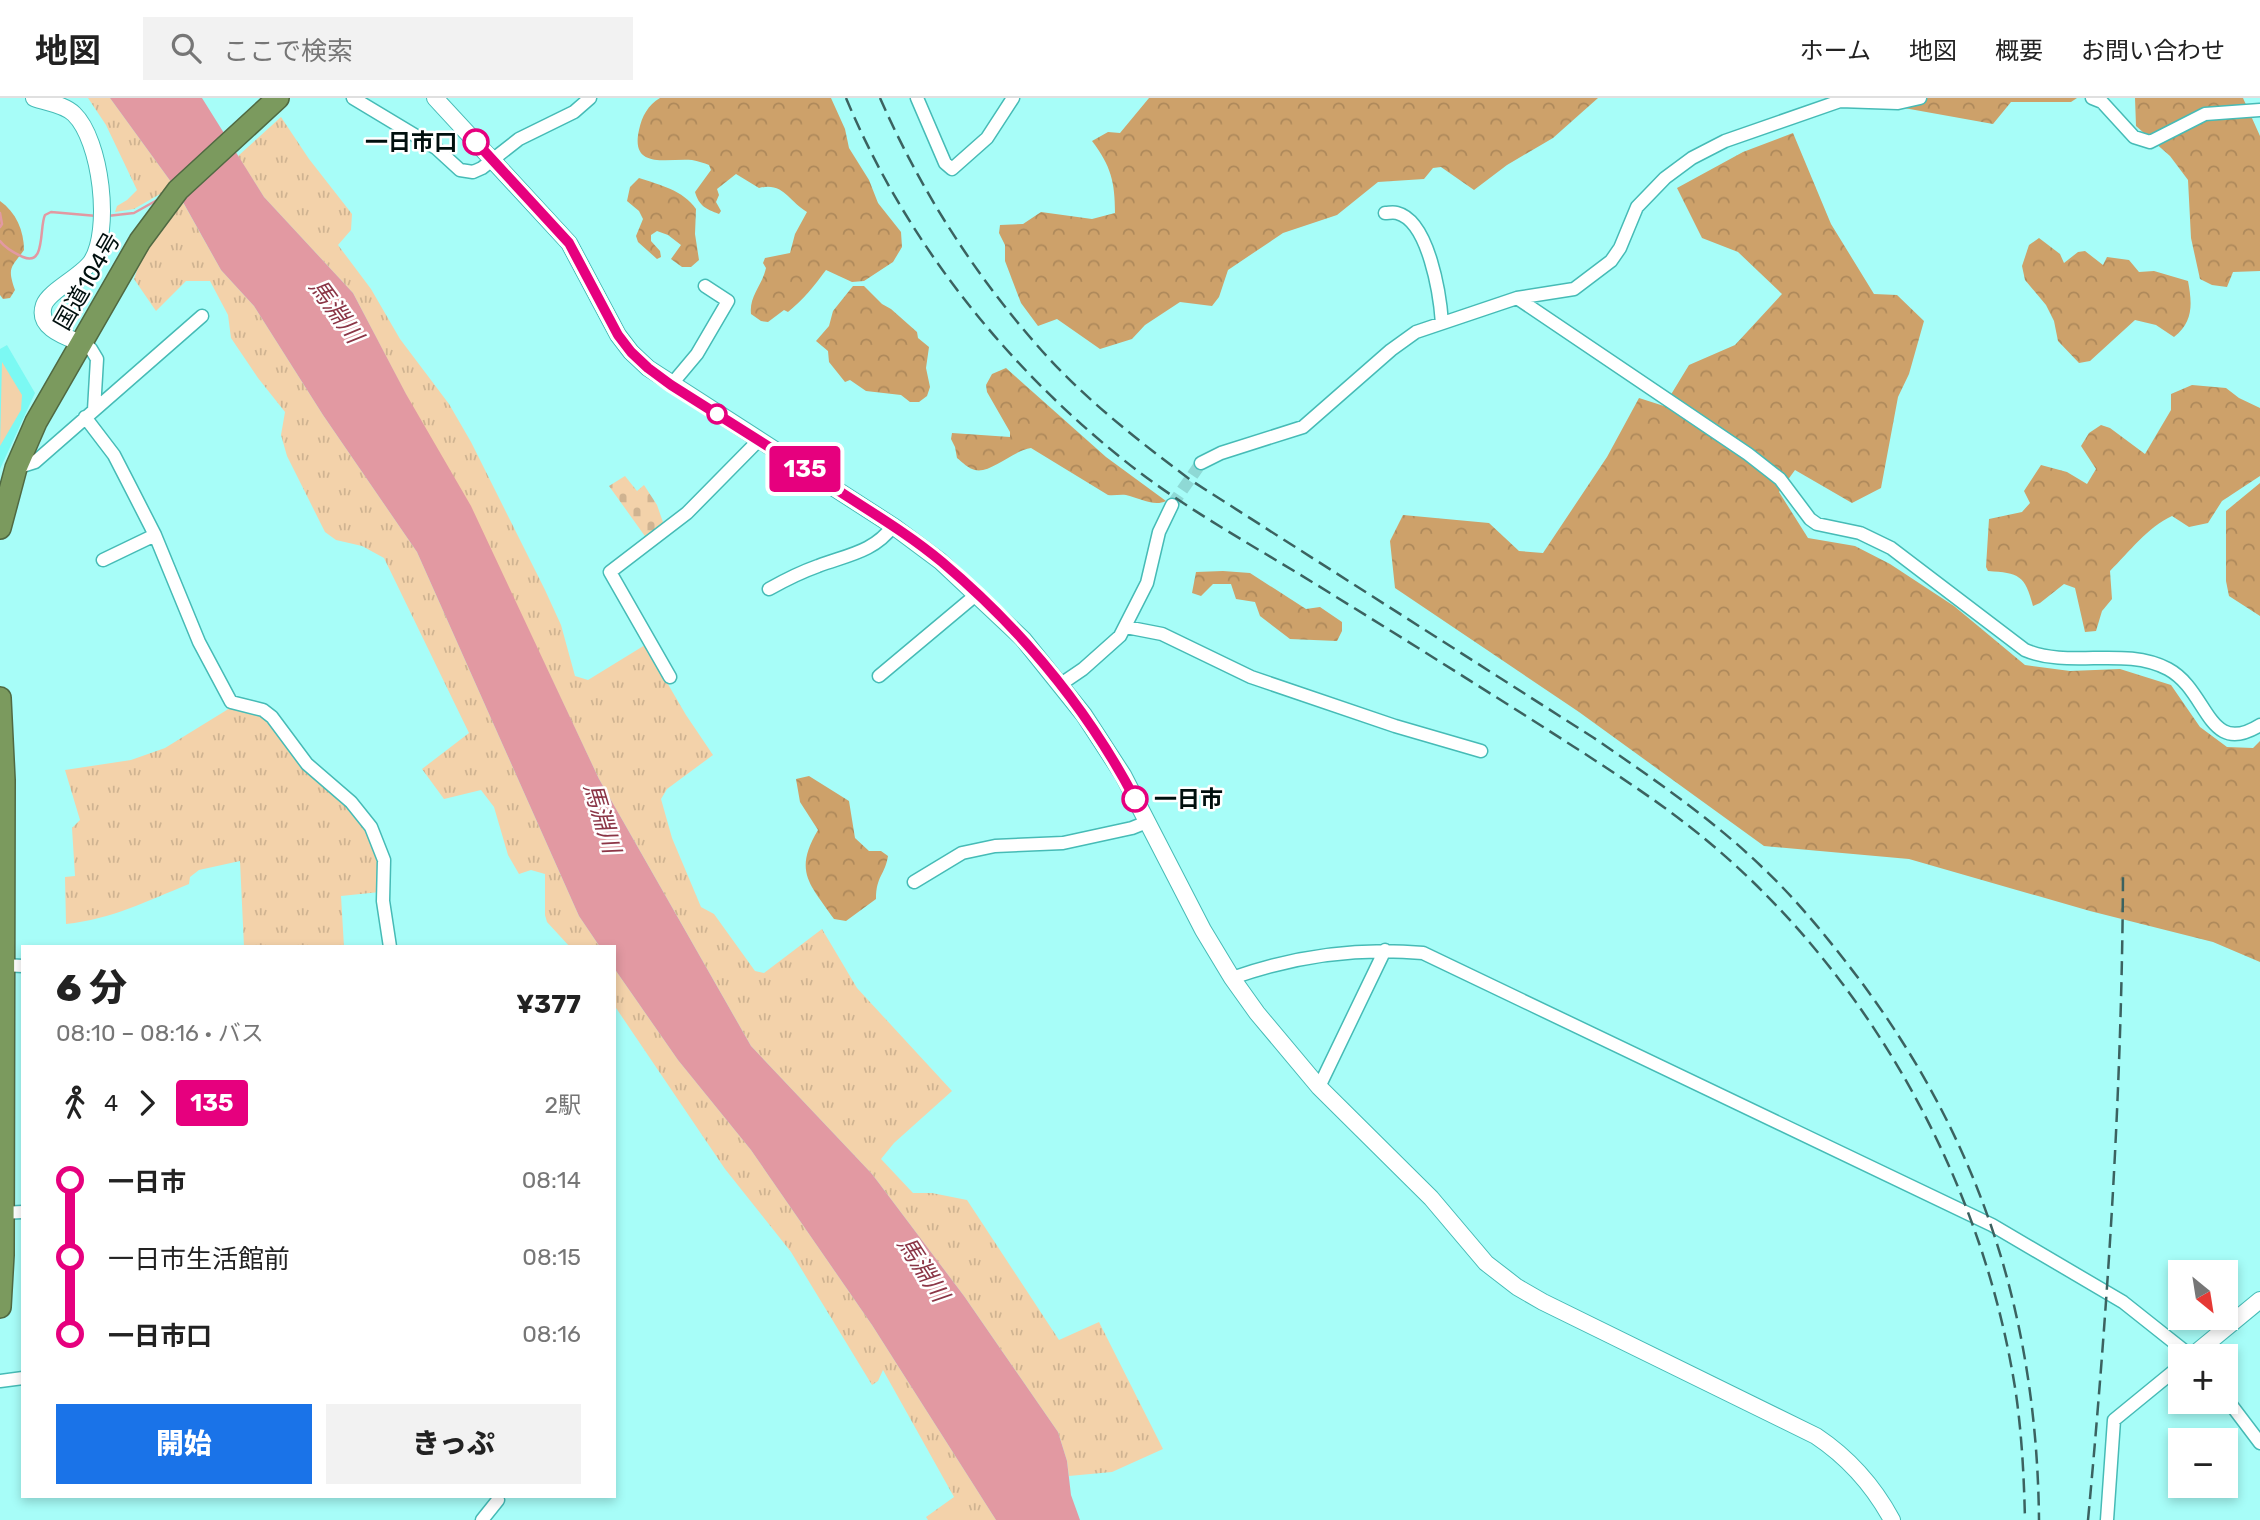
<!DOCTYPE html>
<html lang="ja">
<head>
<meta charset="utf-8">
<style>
  :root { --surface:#fff; --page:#f2f2f2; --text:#222; --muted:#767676; --line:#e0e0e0; --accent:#1a73e8 }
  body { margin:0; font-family:Rubik,"Noto Sans JP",sans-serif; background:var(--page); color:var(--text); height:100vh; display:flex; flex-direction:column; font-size:26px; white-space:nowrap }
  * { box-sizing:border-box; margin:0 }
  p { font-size:23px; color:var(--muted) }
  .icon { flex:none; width:38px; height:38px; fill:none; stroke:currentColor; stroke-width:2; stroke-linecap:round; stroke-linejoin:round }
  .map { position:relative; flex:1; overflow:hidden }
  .side { position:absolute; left:21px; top:847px; width:595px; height:553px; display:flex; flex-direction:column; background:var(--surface); border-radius:0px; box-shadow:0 4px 10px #0003 }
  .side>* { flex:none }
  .badge { padding:0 14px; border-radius:5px; font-size:24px; line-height:46px }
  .needle { width:46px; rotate:150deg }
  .fabs { position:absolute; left:2168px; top:1162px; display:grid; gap:14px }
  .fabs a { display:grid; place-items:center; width:70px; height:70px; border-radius:0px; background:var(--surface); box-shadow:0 4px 10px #0003; font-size:35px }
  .map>.badge { position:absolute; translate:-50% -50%; box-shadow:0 0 0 4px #fff }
  .legs { display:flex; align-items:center; gap:10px; height:77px; padding:0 35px; font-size:23px }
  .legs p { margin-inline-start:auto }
  .overview { display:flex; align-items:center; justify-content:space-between; height:119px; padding:0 35px }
  h1 { font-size:38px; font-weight:800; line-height:52px }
  .cta { display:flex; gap:14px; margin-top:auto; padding:14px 35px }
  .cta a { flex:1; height:80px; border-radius:0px; background:var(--accent); color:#fff; font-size:28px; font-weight:800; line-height:80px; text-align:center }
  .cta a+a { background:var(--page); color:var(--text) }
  ul { padding:0 35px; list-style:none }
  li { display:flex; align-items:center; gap:24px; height:77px; font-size:26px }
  li i { display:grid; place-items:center; width:10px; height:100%; margin:0 9px; background:currentColor }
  li i::after { content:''; width:18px; height:18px; margin:-9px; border:5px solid; border-radius:50%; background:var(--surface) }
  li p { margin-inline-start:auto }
  li:first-child i { background:linear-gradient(#0000 50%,currentColor 0) }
  li:last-child i { background:linear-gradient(currentColor 50%,#0000 0) }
  header { display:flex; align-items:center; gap:42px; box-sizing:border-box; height:98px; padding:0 35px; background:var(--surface); border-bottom:2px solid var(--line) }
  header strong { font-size:33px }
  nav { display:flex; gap:38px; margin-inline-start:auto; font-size:24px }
  .search { width:490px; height:63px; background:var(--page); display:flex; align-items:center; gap:18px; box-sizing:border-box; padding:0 24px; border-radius:0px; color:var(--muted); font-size:26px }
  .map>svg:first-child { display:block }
  .built { fill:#7bf9f3 }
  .grass { fill:url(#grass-tufts) }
  .forest { fill:url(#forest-crowns) }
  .cemetery { fill:url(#cemetery-stones) }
  .pitch { fill:#f3d2aa }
  .water { fill:#e299a2 }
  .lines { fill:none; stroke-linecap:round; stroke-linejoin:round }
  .stream { stroke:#e299a2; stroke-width:2.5 }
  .street-tunnel { stroke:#8ed9d5; stroke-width:12; stroke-dasharray:12 6; stroke-linecap:butt }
  .street-casing { stroke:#46bbb6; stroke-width:15 }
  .secondary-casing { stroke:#46bbb6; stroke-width:18 }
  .highway-casing { stroke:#506942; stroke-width:24 }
  .street { stroke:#fff; stroke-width:12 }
  .secondary { stroke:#fff; stroke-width:16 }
  .highway { stroke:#7b9a5e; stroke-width:21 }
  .rail { stroke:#3b6260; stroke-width:2.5; stroke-dasharray:14 7; stroke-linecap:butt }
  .line-1-casing { stroke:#fff; stroke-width:16 }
  .line-1 { stroke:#e6007e; stroke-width:10 }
  .stop-1-dot { fill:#fff; stroke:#e6007e; stroke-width:3.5 }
  .labels { text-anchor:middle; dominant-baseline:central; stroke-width:5; stroke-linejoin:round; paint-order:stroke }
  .stop-label { font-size:23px; font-weight:bold; fill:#000f0e; stroke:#fff; text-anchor:end }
  .street-label { font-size:23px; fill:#000f0e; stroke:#fff }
  .water-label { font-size:24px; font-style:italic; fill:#8b3546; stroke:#fff }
</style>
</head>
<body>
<header>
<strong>地図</strong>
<div class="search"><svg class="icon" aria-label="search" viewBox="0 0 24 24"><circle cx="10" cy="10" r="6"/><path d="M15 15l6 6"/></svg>ここで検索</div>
<nav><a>ホーム</a><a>地図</a><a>概要</a><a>お問い合わせ</a></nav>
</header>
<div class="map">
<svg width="2260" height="1422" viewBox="0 0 2260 1422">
  <defs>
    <pattern id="grass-tufts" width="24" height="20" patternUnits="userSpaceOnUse" patternTransform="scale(1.75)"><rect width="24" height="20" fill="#f3d2aa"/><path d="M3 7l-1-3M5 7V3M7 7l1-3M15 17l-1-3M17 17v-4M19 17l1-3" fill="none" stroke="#cfb391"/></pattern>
    <pattern id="forest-crowns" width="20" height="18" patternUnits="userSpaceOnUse" patternTransform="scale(1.75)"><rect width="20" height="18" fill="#cda16a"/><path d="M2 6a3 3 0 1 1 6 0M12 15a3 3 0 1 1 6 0" fill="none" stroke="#ae895b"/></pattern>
    <pattern id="cemetery-stones" width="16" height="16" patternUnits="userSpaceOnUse" patternTransform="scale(1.75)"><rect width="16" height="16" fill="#f3d2aa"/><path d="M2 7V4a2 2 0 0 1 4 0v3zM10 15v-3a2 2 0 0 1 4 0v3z" fill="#cfb391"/></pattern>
  </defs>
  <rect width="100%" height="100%" fill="#a7fdf8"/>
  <path class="built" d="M7,247L35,295L0,371V251Z"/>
  <path class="grass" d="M88,0H110L174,88L134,111L115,114L117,108L127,102L137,92L106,27Z
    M281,19L309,61L352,116L351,132L338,147L371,191L400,241L449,306L471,344L545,492L561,527L575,578L588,582L645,547L686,617L713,657L667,691L661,701L672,740L701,809L714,816L755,873L764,875L822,831L857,890L952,993L894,1045L881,1061L913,1095H932L967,1102L1059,1242L1099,1224L1163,1351L1112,1374L1069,1378L1067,1363L1058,1334L964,1198L872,1076L751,948L599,681L528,531L353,195L264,99L238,58Z
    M180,99L221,172L254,208L323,317L417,454L579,818L600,849H570L547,824L545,817V776L531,772L519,776L508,757L494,709L481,692L444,701L422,671L469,635L384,460L362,448L336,442L325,434L287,358L281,337L285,314L258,280L231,240L228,217L210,183H186L156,213L134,181L157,113Z
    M230,610L259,615L268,622L368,733L379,764L380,794L341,798L344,849H244L240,763L199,772L190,779L189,786C147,803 112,821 66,826L65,779L75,778L72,730L80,722L65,672L131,662L165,650Z
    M614,870L678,962L751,1052L872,1227L996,1422H928L926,1419L954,1399L883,1272L878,1283L872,1287L791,1154L725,1071L614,907Z"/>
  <path class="forest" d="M660,0H831L845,31L849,50L869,82L878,105L901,134L902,149L893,164L864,183L852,184L826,172C815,187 803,202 788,214L784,212L768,224L761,223L751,216C749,198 762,188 766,170L763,165L765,160L790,155L795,136L807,114C788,103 784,84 759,90L736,76L717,91L719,97L716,104L721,113L719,116C706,111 699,108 695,94L711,72L709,67C704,65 698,63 692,62C667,60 630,72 639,32C642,18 648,7 660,0Z
    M1149,0H1598L1553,40L1507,67L1474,92L1441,69L1433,70L1424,81L1378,84L1337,117L1283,135L1228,172L1219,199L1212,208L1180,204L1145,227L1132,241L1100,251L1057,221L1038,228L1021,205L1005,163V147L999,135L1000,127L1023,126L1041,114L1092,121L1115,115C1115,84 1111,68 1092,43L1108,34L1120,35Z
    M1881,0H2077L2071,4H2011L1993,26L1904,10Z
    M2135,0H2243L2260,38V173L2233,174L2227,189L2212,187L2200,181L2191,140L2188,82L2170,58L2136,28Z
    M1793,35L1831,126L1874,196L1897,197L1924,223L1909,276L1898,299L1881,390L1852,405L1795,372L1779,394L1808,440L1855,448L1890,466L1954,508L2025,567L2070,573L2120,571L2171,587L2200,629L2227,649L2253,650L2260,643V864L2213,844L2090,813L1909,761L1764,748L1579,614L1395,490L1390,443L1403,417L1489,425L1519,453L1543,455L1607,359L1639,300L1664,308L1689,267L1735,247L1782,196L1738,154L1702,140L1677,90L1743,54Z
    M639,80C660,87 683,92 696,111L695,136L699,162L691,169H682L671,161L681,147L668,137L657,133L651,137V143L660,153L661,159L657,161L638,144L636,138L643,121L639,113L627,103L630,89Z
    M0,103C16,114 24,133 24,152C11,170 7,169 15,192L10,200L3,201L0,197Z
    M2039,140L2060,156L2064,165L2078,154L2085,153L2103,167L2107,159L2129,162L2139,174L2154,173L2188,183C2192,205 2194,223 2174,239L2156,227L2135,222L2090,263L2079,265L2058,243L2054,223L2046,207L2025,182L2022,168L2029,147Z
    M853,188H864L882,206L891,211L917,234L918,240L929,249L926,270L930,289L927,298L919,304H910L901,297L866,293L850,282L845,284L829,264L828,253L816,243L829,228L833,213Z
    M1006,270L1106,359L1166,403C1154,409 1139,400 1126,397C1120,396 1114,398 1108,397L1031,350C1012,353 990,376 975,372C969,371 962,364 957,360L955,349L951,341L952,335L1010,339V334L987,294L986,287L992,276Z
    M2192,287L2226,290L2239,300L2260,310V378L2222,403L2208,425L2189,429L2172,418C2148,429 2129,454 2110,473L2112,501L2102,513L2096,533L2085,534L2075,490L2064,486L2040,505L2033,508C2025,477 2019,475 1988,473L1986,469L1989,421L2022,414L2030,405L2024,393L2041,367L2067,374L2087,386L2096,371L2081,348L2089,335L2101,327L2110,330L2145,356L2171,312V296Z
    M2260,385V518L2229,498L2226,483V413Z
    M1223,473L1250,475L1306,511L1320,509L1342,524V533L1337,543L1290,541L1260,518L1255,504L1236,501L1231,486H1213L1201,498L1192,495L1196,474Z
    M809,678L849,703L855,740L869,753H881L888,758C885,777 876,778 876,801L846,823L834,821C810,786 793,774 818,732L800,704L796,681Z"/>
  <path class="cemetery" d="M625,378L637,393L644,387L657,407L664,427L647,441L609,388Z"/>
  <path class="pitch" d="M2,264L22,297L21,312L0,348Z"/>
  <path class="water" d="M110,0H202L264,99L353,195L406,296L471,408L599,681L751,948L872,1076L964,1198L1058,1334L1067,1363L1071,1397L1080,1422H996L872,1227L751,1052L678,962L614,870V849H600L579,818L417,454L323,317L254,208L221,172L174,88Z"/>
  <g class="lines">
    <path class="stream" d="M0,115L2,126L0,129
      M107,118L134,115L159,101
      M0,143C6,151 14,155 23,159C46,169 39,129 45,117L51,114L97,118"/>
    <path class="street-tunnel" d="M1172,407L1201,365"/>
    <g class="street-casing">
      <path id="street" d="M353,0L436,50L460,72L473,74L482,70L519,41L574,14L590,0
        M917,0L945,65L952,71L987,40L1013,0
        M2092,0L2102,4L2134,39L2150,44L2205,16L2260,12
        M1385,115C1389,115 1393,114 1397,115C1429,123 1440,197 1442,225
        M1517,200L1748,356L1780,381L1810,421L1817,426L1860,435L1891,450L2025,552C2070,571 2124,548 2168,571C2209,593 2207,660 2260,627
        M81,245L91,251L97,261L94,312
        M671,287L697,256L728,203L705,188
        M85,319L114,357L132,392L155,437L199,544L231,604L263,612L272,619L307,666L351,704L371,729L384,762L383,803L390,849
        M1201,365L1221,355L1303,329L1391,252L1416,234L1517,200L1574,191L1611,163L1620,150L1637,109L1665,80L1692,60L1725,43L1840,3L1898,5L1920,0
        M16,370L35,364L202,218
        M103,462L155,437
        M769,491C785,482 801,474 818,468C847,457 874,454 893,428
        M1126,529L1162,536L1251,579L1395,628L1481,653
        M879,578L977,496
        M670,579L610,474L687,415L759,342
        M1061,586L1083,571L1120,538L1147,485L1159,434L1172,407
        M914,784L962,755L995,748L1063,745L1132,730L1147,724
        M3,867L23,868
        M1232,880C1294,858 1358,849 1423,855L1992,1127L2123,1204L2191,1258
        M1319,989L1385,852
        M0,1115L23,1114
        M0,1283L23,1280
        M2226,1300L2260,1345
        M482,1422L498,1402
        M2107,1422L2114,1322L2180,1268"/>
    </g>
    <g class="secondary-casing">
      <path id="secondary" d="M34,0C47,5 64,6 74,16C101,42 112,133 91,164C80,179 49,193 44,207C36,230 66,239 81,245
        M435,0L569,145L618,237L631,254L648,270L893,428L940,463L1023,541L1084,617L1123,677L1203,832L1232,880L1257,915L1319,989L1431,1100L1486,1165L1517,1189L1543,1204L1816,1338C1849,1360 1873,1387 1892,1422
        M2192,1258L2260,1202"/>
    </g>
    <g class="highway-casing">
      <path id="highway" d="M0,430L16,370L36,324L140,143L178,92L278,0
        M0,600L4,682L3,1157L0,1209"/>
    </g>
    <use href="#street" class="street"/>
    <use href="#secondary" class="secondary"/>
    <use href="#highway" class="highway"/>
    <path class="rail" d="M846,0C905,141 1002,264 1120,359C1175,404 1238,439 1299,476C1379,525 1458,575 1537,625C1594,662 1653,698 1705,741C1870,877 1984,1085 2016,1296C2022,1338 2024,1380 2025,1422
      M880,0C921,93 975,178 1043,254C1087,303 1140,344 1192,383L1594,640C1652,680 1711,720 1762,769C1799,804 1831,844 1862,885C1982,1047 2037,1221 2039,1422
      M2088,1422C2108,1207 2122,992 2123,776"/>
  </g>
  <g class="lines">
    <g class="line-1-casing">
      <path id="line-1" d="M476,44L569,145L618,237L631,254L648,270L671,287C728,323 785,359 842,395C876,417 911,438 942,464C1020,530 1087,610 1135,701"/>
    </g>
    <use href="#line-1" class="line-1"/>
  </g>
  <g class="stop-1-dot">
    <circle cx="476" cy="44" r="12"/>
    <circle cx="717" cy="316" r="9"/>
    <circle cx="1135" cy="701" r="12"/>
  </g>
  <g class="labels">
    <g class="stop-label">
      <text x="457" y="44">一日市口</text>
      <text x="1154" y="701" text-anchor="start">一日市</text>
    </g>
    <g class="street-label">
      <text transform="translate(87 183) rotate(-60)">国道104号</text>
    </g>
    <g class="water-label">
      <text transform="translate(336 213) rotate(54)">馬淵川</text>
      <text transform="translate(602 720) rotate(73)">馬淵川</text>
      <text transform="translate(923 1171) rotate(57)">馬淵川</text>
    </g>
  </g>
</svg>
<div class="fabs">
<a><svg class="needle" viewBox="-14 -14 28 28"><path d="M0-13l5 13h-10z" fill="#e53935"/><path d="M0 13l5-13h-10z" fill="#767676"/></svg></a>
<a>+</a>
<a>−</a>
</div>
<b class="badge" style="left:805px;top:371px;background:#e6007e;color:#fff">135</b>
<section class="side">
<div class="overview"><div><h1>6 分</h1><p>08:10 – 08:16 · バス</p></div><b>¥377</b></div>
<div class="legs"><svg class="icon" aria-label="walk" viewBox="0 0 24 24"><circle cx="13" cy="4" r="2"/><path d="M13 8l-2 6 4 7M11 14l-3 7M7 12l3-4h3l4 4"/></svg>4<svg class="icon" aria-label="forward" viewBox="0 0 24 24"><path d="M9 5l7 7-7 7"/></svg><b class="badge" style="background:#e6007e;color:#fff">135</b><p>2駅</p></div>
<ul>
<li><i style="color:#e6007e"></i><b>一日市</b><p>08:14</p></li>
<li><i style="color:#e6007e"></i><span>一日市生活館前</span><p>08:15</p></li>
<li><i style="color:#e6007e"></i><b>一日市口</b><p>08:16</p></li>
</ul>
<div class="cta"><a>開始</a><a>きっぷ</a></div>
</section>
</div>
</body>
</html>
